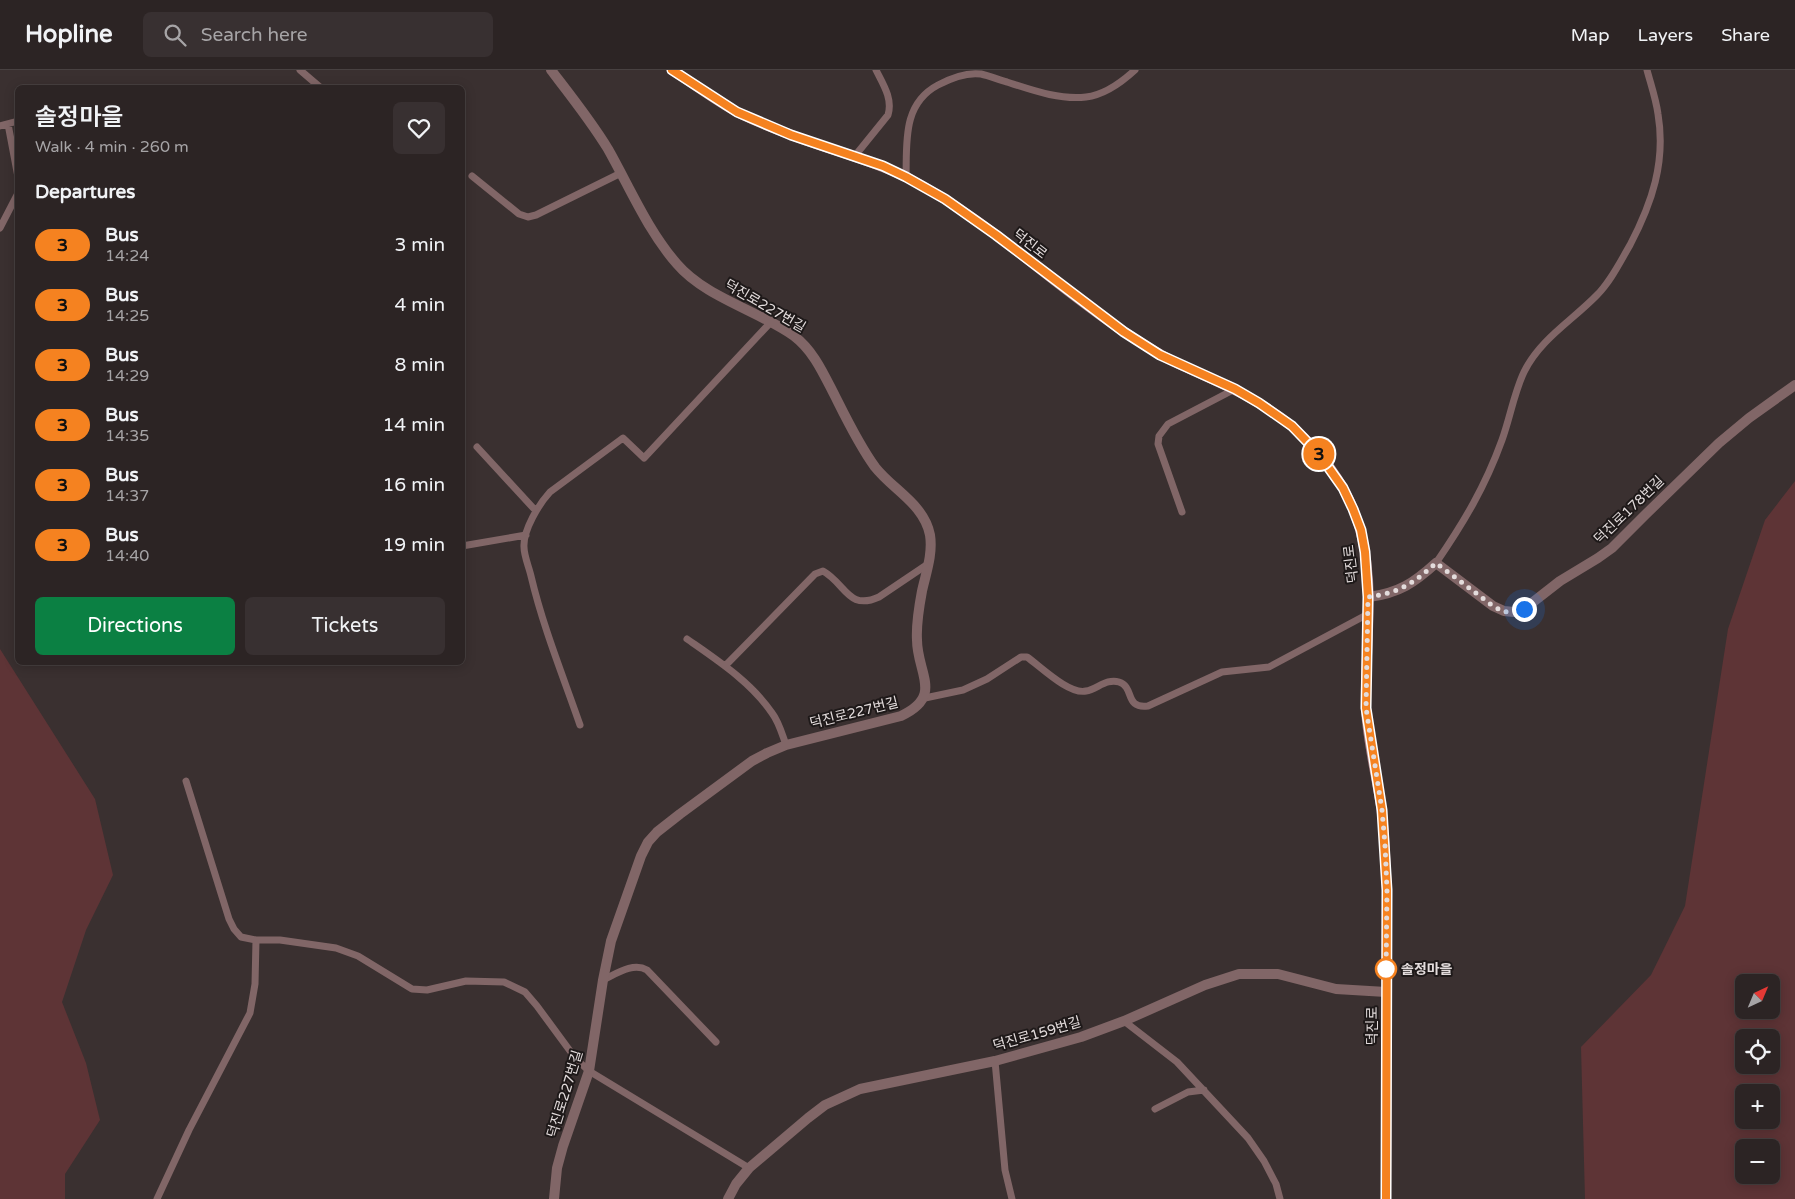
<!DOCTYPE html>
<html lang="en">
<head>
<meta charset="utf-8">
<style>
  :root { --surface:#2c2424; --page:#383031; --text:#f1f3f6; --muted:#a6a4a6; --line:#484141; --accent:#0b8043 }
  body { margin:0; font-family:"Varela Round","Noto Sans KR",sans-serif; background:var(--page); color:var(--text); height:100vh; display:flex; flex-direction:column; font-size:19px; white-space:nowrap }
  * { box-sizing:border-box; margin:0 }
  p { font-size:16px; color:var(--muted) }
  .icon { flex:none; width:28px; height:28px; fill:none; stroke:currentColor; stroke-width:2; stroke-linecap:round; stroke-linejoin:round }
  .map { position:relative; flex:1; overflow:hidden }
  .drawer { position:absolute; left:15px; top:15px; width:450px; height:580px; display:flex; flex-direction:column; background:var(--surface); border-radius:8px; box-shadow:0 2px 12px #0003,0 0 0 1px var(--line) }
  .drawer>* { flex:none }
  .badge { padding:0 10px; border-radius:16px; font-size:18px; line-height:32px }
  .needle { width:32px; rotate:44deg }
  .tools { position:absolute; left:1735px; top:904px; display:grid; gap:10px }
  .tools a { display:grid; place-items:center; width:45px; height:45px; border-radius:8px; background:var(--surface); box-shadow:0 2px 12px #0003,0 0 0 1px var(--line); font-size:25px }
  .you { position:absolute; width:25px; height:25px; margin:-12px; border:4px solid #fff; border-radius:50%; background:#1a73e8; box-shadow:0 0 0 8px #1a73e833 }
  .map>.badge { position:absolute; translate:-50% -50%; box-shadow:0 0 0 2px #fff }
  h2 { padding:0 20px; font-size:19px; line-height:45px }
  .round { display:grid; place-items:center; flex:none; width:52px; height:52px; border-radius:8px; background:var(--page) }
  .headline { display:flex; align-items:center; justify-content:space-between; height:85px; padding:0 20px }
  h1 { font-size:24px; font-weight:600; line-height:38px }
  .cta { display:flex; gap:10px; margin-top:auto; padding:10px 20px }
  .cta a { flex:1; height:58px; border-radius:8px; background:var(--accent); color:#fff; font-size:20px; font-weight:600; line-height:58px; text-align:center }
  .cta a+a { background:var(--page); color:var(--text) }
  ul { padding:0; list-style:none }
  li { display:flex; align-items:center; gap:15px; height:60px; padding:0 20px }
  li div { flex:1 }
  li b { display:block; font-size:19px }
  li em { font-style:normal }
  li .badge { min-width:55px; font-weight:700; text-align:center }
  header { display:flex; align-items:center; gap:30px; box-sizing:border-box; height:70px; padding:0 25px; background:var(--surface); border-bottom:1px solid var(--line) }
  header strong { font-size:24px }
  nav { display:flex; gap:28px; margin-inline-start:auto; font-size:18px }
  .search { width:350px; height:45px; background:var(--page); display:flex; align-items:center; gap:12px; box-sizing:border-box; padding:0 18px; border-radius:8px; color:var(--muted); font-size:19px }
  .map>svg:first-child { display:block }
  .green { fill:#5e3436; fill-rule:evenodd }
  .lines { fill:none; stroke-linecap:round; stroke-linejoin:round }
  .lane { stroke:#816667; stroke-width:7 }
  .street { stroke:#816667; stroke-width:10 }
  .secondary { stroke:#ac8283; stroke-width:10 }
  .line-casing { stroke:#fff; stroke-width:11 }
  .line { stroke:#f58220; stroke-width:8 }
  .walk { stroke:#e3dcdc; stroke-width:5; stroke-dasharray:0 9 }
  .stop-dot { fill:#fff; stroke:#f58220; stroke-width:2.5 }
  .labels { text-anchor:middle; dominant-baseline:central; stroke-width:4; stroke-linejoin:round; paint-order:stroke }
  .street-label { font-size:14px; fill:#e3dcdc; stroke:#1e1919 }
  .stop-label { font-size:14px; font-weight:bold; fill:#e3dcdc; stroke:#1e1919; text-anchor:start }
</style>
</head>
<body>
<header>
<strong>Hopline</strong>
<div class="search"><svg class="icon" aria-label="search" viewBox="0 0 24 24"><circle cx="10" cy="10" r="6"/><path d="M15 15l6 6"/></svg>Search here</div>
<nav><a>Map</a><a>Layers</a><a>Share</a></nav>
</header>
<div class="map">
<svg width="1795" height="1129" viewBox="0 0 1795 1129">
  <rect width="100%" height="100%" fill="#3a3030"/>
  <path class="green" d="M1795,411V1129H1585L1581,977L1651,905L1685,836L1728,559L1765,450ZM1744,912H1771V940H1744ZM1744,968H1771V995H1744ZM1744,1022H1771V1050H1744ZM1744,1078H1771V1105H1744Z
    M0,579L95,729L113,805L86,860L62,932L86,993L100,1050L65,1104V1129H0Z"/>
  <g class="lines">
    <path class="lane" d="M300,0L321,18
      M8,54L18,107
      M0,56L18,51
      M854,87L888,45C893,29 883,14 876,0
      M472,106L519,144L528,147L536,145L621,103
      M906,107C907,73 902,34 938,15C951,8 966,2 981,4C990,6 999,10 1007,12C1032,20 1059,30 1086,27C1104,25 1122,12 1135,0
      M0,158L18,123
      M477,377L536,441
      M1182,442L1158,374L1159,366L1168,354L1235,319
      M462,476L526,465
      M1436,493C1464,452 1485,417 1502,370C1510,348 1514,323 1524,302C1540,269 1573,250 1597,225C1611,211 1620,192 1630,175C1652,133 1666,92 1658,44C1656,29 1651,15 1647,0
      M687,569C717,590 751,612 772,643C779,652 782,664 786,675
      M725,596L815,504L823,501C846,514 848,541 879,527L928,494
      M925,628L963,620L987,609L1021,587H1027C1040,596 1069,625 1086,621C1097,619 1107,608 1119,612C1135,617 1124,639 1148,636L1222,602L1269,597L1368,544
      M580,655C563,606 543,557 531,506C529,497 524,486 524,477C523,460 539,434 550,422L623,368L644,388L770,253
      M186,711L229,849L234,859L241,867L256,870H280L336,878L358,886L412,919L427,920L466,911L504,912L525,922L537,936L576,989L589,1001L749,1098
      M603,910C616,904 633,892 647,900L716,972
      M1124,951L1177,992L1248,1068L1264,1091L1276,1114L1280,1129
      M995,991L1005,1100L1012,1129
      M1155,1039L1188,1022L1204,1020
      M157,1129L189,1060L250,943L255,914L256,870"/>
    <path class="street" d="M551,0C571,26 591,51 608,79C630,118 648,161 677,194C705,227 759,241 794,266C814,281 824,305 835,326C847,350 859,375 875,397C893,420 924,434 930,465C933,484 926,503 922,521C919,537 916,554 917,570C917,603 944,626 901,646L786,675L767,683L752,691L680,744L657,762L648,772L641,786L611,871L603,910L589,1001L563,1076L557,1098L554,1129
      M1369,527C1399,523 1414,513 1436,493L1493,536L1504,541L1514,542L1524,539L1560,511L1598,488L1612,478L1645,445L1719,373L1749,348L1795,315
      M728,1129L736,1114L749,1098L808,1048L825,1035L860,1019L995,991L1081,967L1124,951L1205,915L1239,904H1278L1336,919L1386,922"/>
    <path class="secondary" d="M672,0C694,14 716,31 739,43C755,51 772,58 789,64C829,80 870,89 908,108C988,149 1051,214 1126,263C1144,275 1163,287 1183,296C1222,314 1262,330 1294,358C1319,381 1342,410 1354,441C1379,505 1364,574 1366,640C1368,672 1376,704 1381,736C1385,764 1385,792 1387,820L1386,1129"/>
  </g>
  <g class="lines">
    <g class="line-casing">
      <path id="line" d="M672,0L737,42L791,65L883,96L906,107L945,129L996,165L1124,262L1160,285L1235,319L1259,333L1292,356L1319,384L1343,418L1353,439L1361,460L1365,482L1368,527L1366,638L1382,740L1387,820L1386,1129"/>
    </g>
    <use href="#line" class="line"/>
    <path class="walk" d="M1386,899V905L1387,820L1385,775L1382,740L1366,638L1368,527C1399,523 1414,513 1436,493L1493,536L1504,542L1524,539"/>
  </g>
  <circle class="stop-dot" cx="1386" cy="899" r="10"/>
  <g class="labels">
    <g class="street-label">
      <text transform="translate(1030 174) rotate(38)">덕진로</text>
      <text transform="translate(765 236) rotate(30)">덕진로227번길</text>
      <text transform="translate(1629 440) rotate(-44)">덕진로178번길</text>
      <text transform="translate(1351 494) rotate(-97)">덕진로</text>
      <text transform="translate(854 643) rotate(-14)">덕진로227번길</text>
      <text transform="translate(1372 956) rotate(-90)">덕진로</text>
      <text transform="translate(1037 964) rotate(-16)">덕진로159번길</text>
      <text transform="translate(565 1024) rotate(-73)">덕진로227번길</text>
    </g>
    <g class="stop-label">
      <text x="1401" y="899">솔정마을</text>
    </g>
  </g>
</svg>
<div class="tools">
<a><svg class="needle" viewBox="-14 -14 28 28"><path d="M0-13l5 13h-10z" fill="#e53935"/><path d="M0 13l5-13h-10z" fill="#a6a4a6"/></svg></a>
<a><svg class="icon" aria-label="locate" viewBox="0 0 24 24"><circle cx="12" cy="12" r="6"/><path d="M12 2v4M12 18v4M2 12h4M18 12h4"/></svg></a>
<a>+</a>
<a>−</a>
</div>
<div class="you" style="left:1524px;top:539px"></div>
<b class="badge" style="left:1319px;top:384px;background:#f58220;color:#111">3</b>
<section class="drawer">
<div class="headline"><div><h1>솔정마을</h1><p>Walk · 4 min · 260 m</p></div><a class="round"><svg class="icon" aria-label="heart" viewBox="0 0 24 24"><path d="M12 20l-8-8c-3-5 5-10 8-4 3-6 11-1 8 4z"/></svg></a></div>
<h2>Departures</h2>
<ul>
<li><span class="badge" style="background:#f58220;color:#111">3</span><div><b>Bus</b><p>14:24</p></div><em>3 min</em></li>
<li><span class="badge" style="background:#f58220;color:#111">3</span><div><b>Bus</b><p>14:25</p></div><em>4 min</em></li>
<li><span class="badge" style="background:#f58220;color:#111">3</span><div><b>Bus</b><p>14:29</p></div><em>8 min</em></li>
<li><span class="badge" style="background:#f58220;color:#111">3</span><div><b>Bus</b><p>14:35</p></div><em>14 min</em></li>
<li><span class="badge" style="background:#f58220;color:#111">3</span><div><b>Bus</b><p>14:37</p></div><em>16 min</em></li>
<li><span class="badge" style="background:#f58220;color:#111">3</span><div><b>Bus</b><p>14:40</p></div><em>19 min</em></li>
</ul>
<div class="cta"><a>Directions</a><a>Tickets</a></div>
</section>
</div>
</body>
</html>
